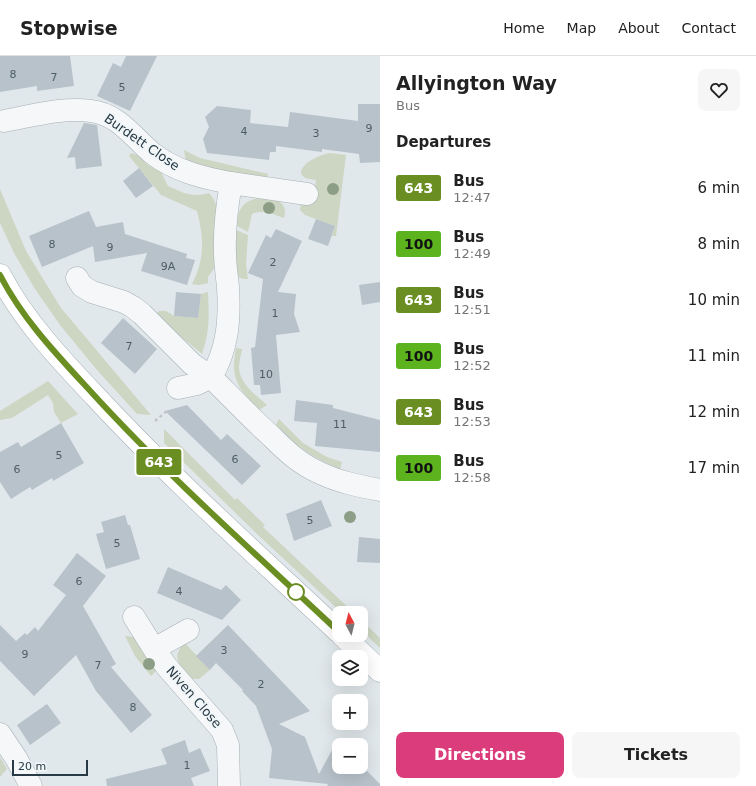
<!DOCTYPE html>
<html lang="en">
<head>
<meta charset="utf-8">
<style>
  :root { --surface:#fff; --page:#f6f6f6; --text:#222; --muted:#767676; --line:#e0e0e0; --accent:#db3c7b }
  body { margin:0; font-family:"DejaVu Sans",sans-serif; background:var(--page); color:var(--text); height:100vh; display:flex; flex-direction:column; font-size:15px; white-space:nowrap }
  * { box-sizing:border-box; margin:0 }
  p { font-size:13px; color:var(--muted) }
  .icon { flex:none; width:22px; height:22px; fill:none; stroke:currentColor; stroke-width:2; stroke-linecap:round; stroke-linejoin:round }
  .map { position:relative; flex:1; overflow:hidden }
  .drawer { display:flex; flex-direction:column; background:var(--surface); width:376px }
  .drawer>* { flex:none }
  .badge { padding:0 8px; border-radius:3px; font-size:14px; line-height:26px }
  .needle { width:26px; rotate:353deg }
  .buttons { position:absolute; left:332px; top:550px; display:grid; gap:8px }
  .buttons a { display:grid; place-items:center; width:36px; height:36px; border-radius:8px; background:var(--surface); box-shadow:0 4px 16px #0002; font-size:20px }
  .scale { position:absolute; left:12px; bottom:10px; width:76px; box-sizing:border-box; padding-left:4px; border:2px solid #283a45; border-top:0; font-size:11px; line-height:14px; white-space:nowrap; color:#283a45; -webkit-text-stroke:3px #f1f6f8; paint-order:stroke }
  .map>.badge { position:absolute; translate:-50% -50%; box-shadow:0 0 0 2px #fff }
  h2 { padding:0 16px; font-size:15px; line-height:36px }
  .round { display:grid; place-items:center; flex:none; width:42px; height:42px; border-radius:8px; background:var(--page) }
  .overview { display:flex; align-items:center; justify-content:space-between; height:68px; padding:0 16px }
  h1 { font-size:19px; font-weight:800; line-height:30px }
  .primary-button { display:flex; gap:8px; margin-top:auto; padding:8px 16px }
  .primary-button a { flex:1; height:46px; border-radius:8px; background:var(--accent); color:#fff; font-size:16px; font-weight:800; line-height:46px; text-align:center }
  .primary-button a+a { background:var(--page); color:var(--text) }
  ul { padding:0; list-style:none }
  li { display:flex; align-items:center; gap:12px; height:56px; padding:0 16px }
  li div { flex:1 }
  li b { display:block; font-size:15px }
  li em { font-style:normal }
  li .badge { min-width:44px; font-weight:700; text-align:center }
  header { display:flex; align-items:center; gap:24px; box-sizing:border-box; height:56px; padding:0 20px; background:var(--surface); border-bottom:1px solid var(--line) }
  header strong { font-size:19px }
  nav { display:flex; gap:22px; margin-inline-start:auto; font-size:14px }
  main { display:flex; flex:1; min-height:0 }
  .map>svg:first-child { display:block }
  .green { fill:#ccd6c2 }
  .building { fill:#b8c2ca }
  .lines { fill:none; stroke-linecap:round; stroke-linejoin:round }
  .minor-casing { stroke:#a6b0b6; stroke-width:23 }
  .secondary-casing { stroke:#a6b0b6; stroke-width:23 }
  .path { stroke:#c0c6ca; stroke-width:2.5; stroke-dasharray:3 3; stroke-linecap:butt }
  .minor { stroke:#f5f7f9; stroke-width:22 }
  .secondary { stroke:#fff; stroke-width:22 }
  .tree { fill:#8d9e86 }
  .line-casing { stroke:#fff; stroke-width:9 }
  .line { stroke:#6b8e23; stroke-width:6 }
  .stop-dot { fill:#fff; stroke:#6b8e23; stroke-width:2 }
  .labels { text-anchor:middle; dominant-baseline:central; stroke-width:3.5; stroke-linejoin:round; paint-order:stroke }
  .number-label { font-size:11px; fill:#4c5c66 }
  .street-label { font-size:13px; fill:#283a45; stroke:#f1f6f8 }
</style>
</head>
<body>
<header>
<strong>Stopwise</strong>
<nav><a>Home</a><a>Map</a><a>About</a><a>Contact</a></nav>
</header>
<main>
<div class="map">
<svg width="380" height="730" viewBox="0 0 380 730">
  <rect width="100%" height="100%" fill="#e1e8eb"/>
  <path class="green" d="M184,94L200,102L268,118L266,124L191,108L186,105Z
    M131,97L137,99L148,109L161,116L168,130C184,137 192,142 209,137L213,142L217,151L215,211L208,221V227L199,229L192,228C205,203 204,182 197,155L161,139L129,100Z
    M329,97L346,99L336,180H332L335,170L305,159L300,154L301,147L313,144L316,124L305,122L301,118C301,106 319,100 329,97Z
    M0,133L26,195L61,252L151,359L137,358L97,314L60,269L35,233L14,197L0,167Z
    M265,141C278,143 288,147 284,162C273,158 263,153 252,158L248,176L237,170C237,150 246,143 265,141Z
    M236,174L248,179L246,208L248,223C245,223 241,223 239,221C231,215 235,184 236,174Z
    M208,236C209,261 210,274 202,298L163,266L157,260V257L159,255H166L174,260L198,262L201,238Z
    M236,292L242,293C241,299 239,306 239,312C240,328 256,339 267,349L259,354C238,332 230,324 236,292Z
    M48,325L78,358L61,367L54,356L53,347L48,339L12,362L0,364V355Z
    M279,363L303,387L327,401L342,406L340,413C311,401 298,391 275,370Z
    M164,373L235,444L237,442L265,469L263,471L354,557H342L257,478L164,387Z
    M361,564L380,582V592L361,574Z
    M125,580L135,581L157,614L151,620L135,600Z
    M185,587L210,614L199,623H190C180,610 170,600 185,587Z
    M0,701L7,713L0,721Z"/>
  <path class="building" d="M0,0H70L74,30L37,35V30L0,36Z
    M126,0H157L130,55L97,40L113,7L121,11Z
    M358,48H380V106L360,107L359,98L322,93V96L276,90V96H270L269,104L207,97L203,83L209,71L205,61L217,50L251,54L250,67L288,71L290,56L358,65Z
    M84,67L97,69L102,110L76,113L75,101L67,102Z
    M139,112L153,130L136,142L123,125Z
    M89,155L96,171L123,166L125,178L187,198L186,202L195,204L187,229L141,215L147,197L95,206L93,190L42,211L29,180Z
    M316,163L335,170L328,190L308,183Z
    M276,173L302,185L278,236L296,238L294,258L300,276L276,279L281,337L261,339L260,329H254L251,292L255,291L263,223L248,217L266,179L271,182Z
    M380,226V246L362,249L359,229Z
    M176,236L201,238L198,262L174,260Z
    M123,262L157,293L135,318L101,287Z
    M296,344L333,349V352L380,364V396L315,390L317,367L294,365Z
    M187,349L221,384L227,378L261,410L242,429L165,355Z
    M61,367L84,407L53,425L52,422L32,434L30,431L11,443L0,426V396L18,386L21,391Z
    M321,444L332,470L294,485L286,458Z
    M125,459L128,469H130L140,503L106,513L96,478L104,476L101,466Z
    M359,481L380,483V507L357,506Z
    M77,497L106,520L83,550L116,608L111,611L152,659L131,677L96,635L76,599L34,640L0,605V569L16,585L25,577L27,579L35,571L38,575L66,539L53,529Z
    M168,511L221,534L226,529L241,544L222,564L157,537Z
    M228,569L310,655L279,668L305,681L319,718L332,694L339,698V711H361V709L380,728V730H327L328,728L269,722L272,693L256,650L242,635L243,634L216,607L210,614L196,600Z
    M47,648L61,667L30,689L17,669Z
    M185,684L189,697L200,692L210,715L191,722L194,730H107L106,723L167,708L161,693Z"/>
  <g class="lines">
    <g class="minor-casing">
      <path id="minor" d="M4,65C32,60 62,51 91,55C118,58 133,81 152,97C175,115 203,122 231,127C227,150 224,174 225,197C225,209 227,220 228,231C230,263 228,293 211,321C231,341 251,362 272,381C286,395 300,408 318,416C338,426 359,430 380,434
        M231,127L307,138
        M77,222L82,230L92,236L124,246L133,251L142,258L192,308L211,321L197,328L178,332
        M134,561L154,593L167,611L222,674L228,689L229,730
        M154,593L188,574
        M0,678L16,702L31,730"/>
    </g>
    <g class="secondary-casing">
      <path id="secondary" d="M0,219C24,265 60,303 95,340C172,423 257,499 339,576
        M342,579L380,615"/>
    </g>
    <path class="path" d="M155,365L168,354"/>
    <use href="#minor" class="minor"/>
    <use href="#secondary" class="secondary"/>
  </g>
  <g class="tree">
    <circle cx="333" cy="133" r="6"/>
    <circle cx="269" cy="152" r="6"/>
    <circle cx="350" cy="461" r="6"/>
    <circle cx="149" cy="608" r="6"/>
  </g>
  <g class="lines">
    <g class="line-casing">
      <path id="line" d="M0,219C23,264 59,301 93,338C170,422 256,498 339,576"/>
    </g>
    <use href="#line" class="line"/>
  </g>
  <circle class="stop-dot" cx="296" cy="536" r="8"/>
  <g class="labels">
    <g class="number-label">
      <text x="13" y="18">8</text>
      <text x="54" y="21">7</text>
      <text x="122" y="31">5</text>
      <text x="369" y="72">9</text>
      <text x="244" y="75">4</text>
      <text x="316" y="77">3</text>
      <text x="52" y="188">8</text>
      <text x="110" y="191">9</text>
      <text x="273" y="206">2</text>
      <text x="168" y="210">9A</text>
      <text x="275" y="257">1</text>
      <text x="129" y="290">7</text>
      <text x="266" y="318">10</text>
      <text x="340" y="368">11</text>
      <text x="59" y="399">5</text>
      <text x="235" y="403">6</text>
      <text x="17" y="413">6</text>
      <text x="310" y="464">5</text>
      <text x="117" y="487">5</text>
      <text x="79" y="525">6</text>
      <text x="179" y="535">4</text>
      <text x="224" y="594">3</text>
      <text x="25" y="598">9</text>
      <text x="98" y="609">7</text>
      <text x="261" y="628">2</text>
      <text x="133" y="651">8</text>
      <text x="187" y="709">1</text>
    </g>
    <g class="street-label">
      <text transform="translate(142 86) rotate(35)">Burdett Close</text>
      <text transform="translate(194 641) rotate(49)">Niven Close</text>
    </g>
  </g>
</svg>
<div class="buttons">
<a><svg class="needle" viewBox="-14 -14 28 28"><path d="M0-13l5 13h-10z" fill="#e53935"/><path d="M0 13l5-13h-10z" fill="#767676"/></svg></a>
<a><svg class="icon" aria-label="layers" viewBox="0 0 24 24"><path d="M12 4l9 5-9 5-9-5zM3 14l9 5 9-5"/></svg></a>
<a>+</a>
<a>−</a>
</div>
<div class="scale">20 m</div>
<b class="badge" style="left:159px;top:406px;background:#6b8e23;color:#fff">643</b>
</div>
<section class="drawer">
<div class="overview"><div><h1>Allyington Way</h1><p>Bus</p></div><a class="round"><svg class="icon" aria-label="heart" viewBox="0 0 24 24"><path d="M12 20l-8-8c-3-5 5-10 8-4 3-6 11-1 8 4z"/></svg></a></div>
<h2>Departures</h2>
<ul>
<li><span class="badge" style="background:#6b8e23;color:#fff">643</span><div><b>Bus</b><p>12:47</p></div><em>6 min</em></li>
<li><span class="badge" style="background:#5cb31e;color:#111">100</span><div><b>Bus</b><p>12:49</p></div><em>8 min</em></li>
<li><span class="badge" style="background:#6b8e23;color:#fff">643</span><div><b>Bus</b><p>12:51</p></div><em>10 min</em></li>
<li><span class="badge" style="background:#5cb31e;color:#111">100</span><div><b>Bus</b><p>12:52</p></div><em>11 min</em></li>
<li><span class="badge" style="background:#6b8e23;color:#fff">643</span><div><b>Bus</b><p>12:53</p></div><em>12 min</em></li>
<li><span class="badge" style="background:#5cb31e;color:#111">100</span><div><b>Bus</b><p>12:58</p></div><em>17 min</em></li>
</ul>
<div class="primary-button"><a>Directions</a><a>Tickets</a></div>
</section>
</main>
</body>
</html>
